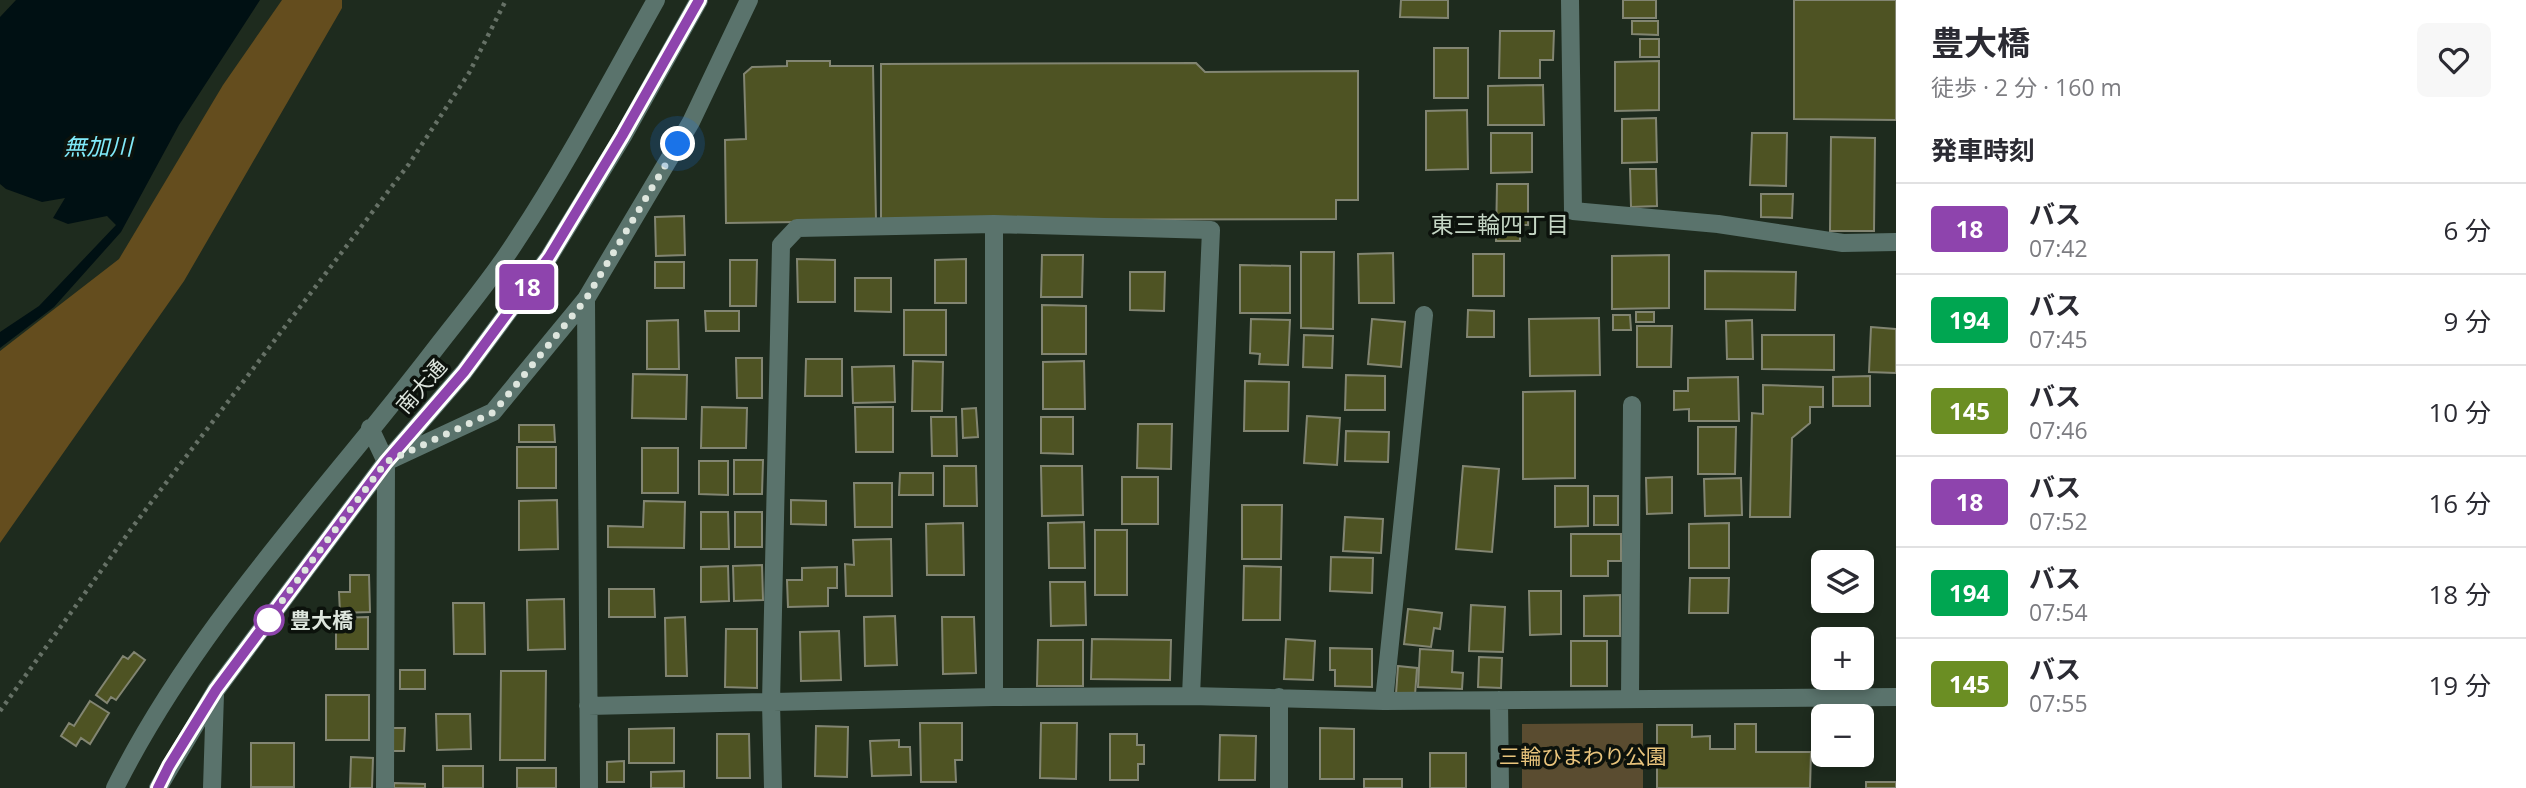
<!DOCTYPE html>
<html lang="ja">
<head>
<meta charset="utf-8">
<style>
  :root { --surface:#fff; --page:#f7f7f7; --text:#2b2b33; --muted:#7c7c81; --line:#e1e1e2 }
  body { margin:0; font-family:"Open Sans","Noto Sans JP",sans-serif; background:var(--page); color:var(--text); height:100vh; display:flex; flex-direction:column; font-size:26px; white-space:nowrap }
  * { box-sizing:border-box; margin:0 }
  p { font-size:23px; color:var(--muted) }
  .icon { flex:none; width:38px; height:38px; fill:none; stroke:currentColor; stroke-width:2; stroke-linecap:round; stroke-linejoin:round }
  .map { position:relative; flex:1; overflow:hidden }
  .side { display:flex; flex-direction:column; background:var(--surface); width:630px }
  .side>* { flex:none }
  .badge { padding:0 14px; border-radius:5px; font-size:24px; line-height:46px }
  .fabs { position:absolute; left:1811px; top:550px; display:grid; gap:14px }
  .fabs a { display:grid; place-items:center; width:63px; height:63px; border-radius:10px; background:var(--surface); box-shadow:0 4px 10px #0003; font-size:35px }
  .you { position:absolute; width:35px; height:35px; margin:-18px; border:5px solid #fff; border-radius:50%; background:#1a73e8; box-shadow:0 0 0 10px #1a73e833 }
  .map>.badge { position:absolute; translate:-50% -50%; box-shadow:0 0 0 4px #fff }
  h2 { padding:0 35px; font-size:26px; line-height:63px }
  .round { display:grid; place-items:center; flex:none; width:74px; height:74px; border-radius:10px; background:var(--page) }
  .headline { display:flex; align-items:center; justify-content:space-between; height:119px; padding:0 35px }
  h1 { font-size:33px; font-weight:700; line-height:52px }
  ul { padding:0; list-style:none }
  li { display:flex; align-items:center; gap:21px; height:91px; padding:0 35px; border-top:2px solid var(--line) }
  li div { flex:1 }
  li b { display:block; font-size:26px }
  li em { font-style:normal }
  li .badge { min-width:77px; font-weight:700; text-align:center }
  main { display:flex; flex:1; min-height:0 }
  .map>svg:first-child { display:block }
  .green { fill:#5a4c30 }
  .forest { fill:#644d1e }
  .water { fill:#001013 }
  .building { fill:#4e5323; stroke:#828572; stroke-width:2 }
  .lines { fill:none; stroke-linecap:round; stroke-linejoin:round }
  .path { stroke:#667166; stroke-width:4.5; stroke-dasharray:3.5 5; stroke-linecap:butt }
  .minor { stroke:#5a736c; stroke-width:18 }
  .line-casing { stroke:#fff; stroke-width:16 }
  .line { stroke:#8e44ad; stroke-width:10 }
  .walk { stroke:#dee6de; stroke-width:7; stroke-dasharray:0 12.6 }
  .stop-dot { fill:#fff; stroke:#8e44ad; stroke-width:3.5 }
  .labels { text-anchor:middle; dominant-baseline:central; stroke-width:7; stroke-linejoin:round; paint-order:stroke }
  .street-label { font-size:21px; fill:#dee6de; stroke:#0c120c }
  .stop-label { font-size:21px; font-weight:bold; fill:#dee6de; stroke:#0c120c; text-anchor:start }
  .park-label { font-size:21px; fill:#e9c47c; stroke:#0c120c }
  .water-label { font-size:23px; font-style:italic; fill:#81ebfa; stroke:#0c120c }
  .neighbourhood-label { font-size:23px; fill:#c4d5c4; stroke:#0c120c }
</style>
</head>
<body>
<main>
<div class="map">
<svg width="1896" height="788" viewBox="0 0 1896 788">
  <rect width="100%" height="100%" fill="#1e2b1e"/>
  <path class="green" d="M1643,723V788H1522V724Z"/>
  <path class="forest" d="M282,0H342V8L184,281L0,543V351L119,259L223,85Z"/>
  <path class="water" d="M16,0H260L179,125L121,232L54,307L0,348V332L39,306L116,225L107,216L68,224L53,218L65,198L42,202L6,189L0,184V17Z"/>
  <path class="building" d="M1401,0H1448V18L1400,17Z
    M1623,0H1656V18H1623Z
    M1794,0H1896V120L1794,119Z
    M1632,21H1658V35L1632,34Z
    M1500,31H1554L1553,60H1540V78H1499Z
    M1640,39H1659V57H1640Z
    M1434,48H1468V98H1434Z
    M787,61H830V66H873L876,221L726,223L725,140L746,139L744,74L752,67L787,66Z
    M1659,61V110L1615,111V62Z
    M1196,63L1205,72L1358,71V200H1336V219L881,220V64Z
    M1543,85L1544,125H1488V86Z
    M1467,110L1468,169L1426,170V111Z
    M1656,118L1657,162L1622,163V119Z
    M1491,133H1532V172L1491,173Z
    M1752,133H1787L1786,186L1750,185Z
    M1831,137L1875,138L1874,231H1830Z
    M1630,169H1656L1657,206L1631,207Z
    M1497,184H1528V225H1520V241H1496Z
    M1761,194H1793L1792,218L1761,217Z
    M684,216L685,255L656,256L655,217Z
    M1301,252H1334L1333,329L1301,328Z
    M1393,253L1394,303H1359L1358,254Z
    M1473,254H1504V296H1473Z
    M1042,255H1083L1082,297H1041Z
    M1669,255V308L1612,309V256Z
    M797,259L835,260V302H798Z
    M966,259V303H935V260Z
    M730,260H757L756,306H730Z
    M655,262H684V288H655Z
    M1240,265L1290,266V313H1240Z
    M1705,271L1796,272L1795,310L1705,309Z
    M1130,272H1165L1164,311L1130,310Z
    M855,278H891V312L855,311Z
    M1042,305L1086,306V354H1042Z
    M904,310H946V355H904Z
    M1468,310L1494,311V337H1467Z
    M705,311H739V331H706Z
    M1636,312H1654V322H1636Z
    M1613,315H1630L1631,330H1613Z
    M1599,318L1600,375L1530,376L1529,319Z
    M1251,319L1290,320L1288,365L1259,364L1260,354L1250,353Z
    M1372,319L1405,322L1401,367L1368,364Z
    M678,320L679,369H647V321Z
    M1752,320L1753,359H1727L1726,321Z
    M1637,326H1672L1671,367H1637Z
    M1871,327L1896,329V373L1869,372Z
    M1304,335L1333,336L1332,368L1303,367Z
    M1762,335H1834V370L1762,369Z
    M736,358H762V398H737Z
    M806,359H842V396H805Z
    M913,361L943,362L942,411H912Z
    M1084,361L1085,409H1043V362Z
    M894,366L895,402L853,403L852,367Z
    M633,374L687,375L686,419L632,418Z
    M1346,375L1385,376V410H1345Z
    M1870,376V406H1833V377Z
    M1738,377L1739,421H1689V409L1674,410V391H1688V378Z
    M1245,381L1289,382L1288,431H1244Z
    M1763,385L1823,387V407H1810V423L1792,438L1790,517H1750L1752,413L1763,414Z
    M1575,391V478L1523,479V392Z
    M702,407L747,408L746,448H701Z
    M855,407H893V452H856Z
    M976,408L978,437L963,438L962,409Z
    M1307,416L1340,418L1337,465L1304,463Z
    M931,417H956L957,456H932Z
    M1041,417H1073V454L1041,453Z
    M1138,424H1172L1171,469L1137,468Z
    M519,425H554L555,442H519Z
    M1698,427H1736L1735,474H1698Z
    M1346,431L1389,432L1388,462L1345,461Z
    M517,447H556V488H517Z
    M642,448H678V493H642Z
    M734,460H763L762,494H734Z
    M699,461H728V495L699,494Z
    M944,466H976L977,506H944Z
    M1041,466H1082L1083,515L1042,516Z
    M1463,466L1499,469L1492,552L1456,549Z
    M900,473H933V495H899Z
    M1122,477H1158V524H1122Z
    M1672,477V513L1647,514L1646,478Z
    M1741,478L1742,515L1705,516L1704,479Z
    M854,483H892V527H855Z
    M1555,486H1588V526L1555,527Z
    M1594,496H1618V525H1594Z
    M557,500L558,549L519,550V501Z
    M791,500L826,501V525L791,524Z
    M644,501L685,502L684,548L608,547V526L643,527Z
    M1242,505H1282L1281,559H1242Z
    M701,512H728L729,549H701Z
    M735,512H762V547H735Z
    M1345,517L1383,519L1381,553L1343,551Z
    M1084,522L1085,568H1049L1048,523Z
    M963,523L964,575H927L926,524Z
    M1729,523V568H1689V524Z
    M1095,530H1127V595H1095Z
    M1571,534H1621V561H1608V576H1571Z
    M891,539L892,596H846L845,564L854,565L853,540Z
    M1331,557L1373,558L1372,593L1330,591Z
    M762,565L763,600L734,601L733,566Z
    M728,566L729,601L701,602V567Z
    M1244,566L1281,567L1280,620H1243Z
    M837,567V588H828V606L788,607L787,580H802V568Z
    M350,575H369L370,612L340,613L339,592H350Z
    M1690,578H1729L1728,613H1689Z
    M1050,582H1085L1086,625L1051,626Z
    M609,589H654L655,617H609Z
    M1529,591H1561V634L1530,635Z
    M1620,595V636H1584V596Z
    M564,599L565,649L528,650L527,600Z
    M453,603H484L485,654H454Z
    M1471,605L1505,607L1503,652L1469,651Z
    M1408,609L1442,613L1440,629L1434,628L1431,647L1404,644Z
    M895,616L897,665L865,666L864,617Z
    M368,617V649H336V618Z
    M685,617L687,676H666L665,618Z
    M942,617H974L976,673L943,674Z
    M726,629H757V688L725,687Z
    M839,631L841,680L801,681L800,632Z
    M1092,639L1171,640L1170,680L1091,679Z
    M1286,639L1315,641L1313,680L1284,679Z
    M1038,640H1083V686H1037Z
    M1571,641H1607V686H1571Z
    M1330,648L1372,649V687L1335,686V670H1330Z
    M1420,649L1453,651L1452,672L1463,673L1462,689L1418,687Z
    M134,652L145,660L116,700L111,697L107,703L96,695L123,656L128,659Z
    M1479,657L1502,658L1501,688L1478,687Z
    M1398,666L1417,668L1415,695L1396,694Z
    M400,670H425V689H400Z
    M501,671H546L545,760H500Z
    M326,695H369V740H326Z
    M90,701L109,713L90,744L81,738L76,746L61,736L69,723L74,726Z
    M436,714H470L471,749L437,750Z
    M920,723H962V760H955L956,782H921Z
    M1041,723H1077L1076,779L1040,778Z
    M1735,724H1756V752H1811L1810,788H1657V725H1692V737L1710,736V749H1735Z
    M816,726L848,727L847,777L815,776Z
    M390,728H405L404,751H390Z
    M674,728V763H629V729Z
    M1320,728L1354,729V779H1320Z
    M717,734H749L750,778H717Z
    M1110,734H1137V745H1144V764H1138V780H1110Z
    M1220,735L1256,736L1255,780H1219Z
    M899,740V747H910L911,775L872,776L870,741Z
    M251,743H294V787H251Z
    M1430,753H1466V788H1430Z
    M351,757L373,758L372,788H350Z
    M624,761V782H607V762Z
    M443,766H483V788H443Z
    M517,768H556V788H517Z
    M684,771V788H651V772Z
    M1364,779H1402V788H1364Z
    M1866,782H1896V788H1866Z
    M394,783L425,784V788H394Z"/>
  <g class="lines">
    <path class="path" d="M0,711L134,525L409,164L469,73L506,0"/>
    <path class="minor" d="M1570,0L1573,211L1718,224L1843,243L1896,242
      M586,299L589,788
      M370,428L386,462L385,788
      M392,459L493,412L586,299L691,122L749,0
      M994,697V224
      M1279,697V788
      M1630,699L1632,405
      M1499,700L1500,788
      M1384,701L1424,315
      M588,706L994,697L1191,696L1384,701L1896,697
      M115,788C196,626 323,495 432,353C461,315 493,278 518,238C568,162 611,80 656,0
      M158,788L216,690L386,462L464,372L549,257L623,136L699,0
      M212,788L215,694
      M773,788L771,702L781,245L797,228L994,224L1211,230L1191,696"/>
  </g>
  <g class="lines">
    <g class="line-casing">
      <path id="line" d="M158,788L169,766L216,690L386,462L464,372L549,257L622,136L699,0"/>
    </g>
    <use href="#line" class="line"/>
    <path class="walk" d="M269,620L264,625L386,462L494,412L586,299L678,144"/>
  </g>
  <circle class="stop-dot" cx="269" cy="620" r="14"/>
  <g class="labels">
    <g class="street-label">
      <text transform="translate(421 386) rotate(-49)">南大通</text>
    </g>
    <g class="stop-label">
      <text x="290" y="620">豊大橋</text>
    </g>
    <g class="park-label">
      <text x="1583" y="756">三輪ひまわり公園</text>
    </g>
    <g class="water-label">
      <text x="98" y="146">無加川</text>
    </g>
    <g class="neighbourhood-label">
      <text x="1500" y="224">東三輪四丁目</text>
    </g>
  </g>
</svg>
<div class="fabs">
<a><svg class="icon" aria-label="layers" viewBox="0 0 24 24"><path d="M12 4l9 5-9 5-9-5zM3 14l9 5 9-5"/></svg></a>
<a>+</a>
<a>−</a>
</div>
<div class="you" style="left:678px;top:144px"></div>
<b class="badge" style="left:527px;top:287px;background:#8e44ad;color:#fff">18</b>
</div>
<section class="side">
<div class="headline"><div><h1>豊大橋</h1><p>徒歩 · 2 分 · 160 m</p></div><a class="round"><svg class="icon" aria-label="heart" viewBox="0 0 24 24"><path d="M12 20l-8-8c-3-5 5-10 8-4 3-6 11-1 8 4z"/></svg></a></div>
<h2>発車時刻</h2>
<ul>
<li><span class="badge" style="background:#8e44ad;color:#fff">18</span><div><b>バス</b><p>07:42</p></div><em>6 分</em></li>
<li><span class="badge" style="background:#00a651;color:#fff">194</span><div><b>バス</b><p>07:45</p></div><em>9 分</em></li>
<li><span class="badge" style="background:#6b8e23;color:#fff">145</span><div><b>バス</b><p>07:46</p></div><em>10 分</em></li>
<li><span class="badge" style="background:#8e44ad;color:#fff">18</span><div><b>バス</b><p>07:52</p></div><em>16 分</em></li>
<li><span class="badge" style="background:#00a651;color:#fff">194</span><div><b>バス</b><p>07:54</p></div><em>18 分</em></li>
<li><span class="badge" style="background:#6b8e23;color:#fff">145</span><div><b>バス</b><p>07:55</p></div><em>19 分</em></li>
</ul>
</section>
</main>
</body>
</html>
